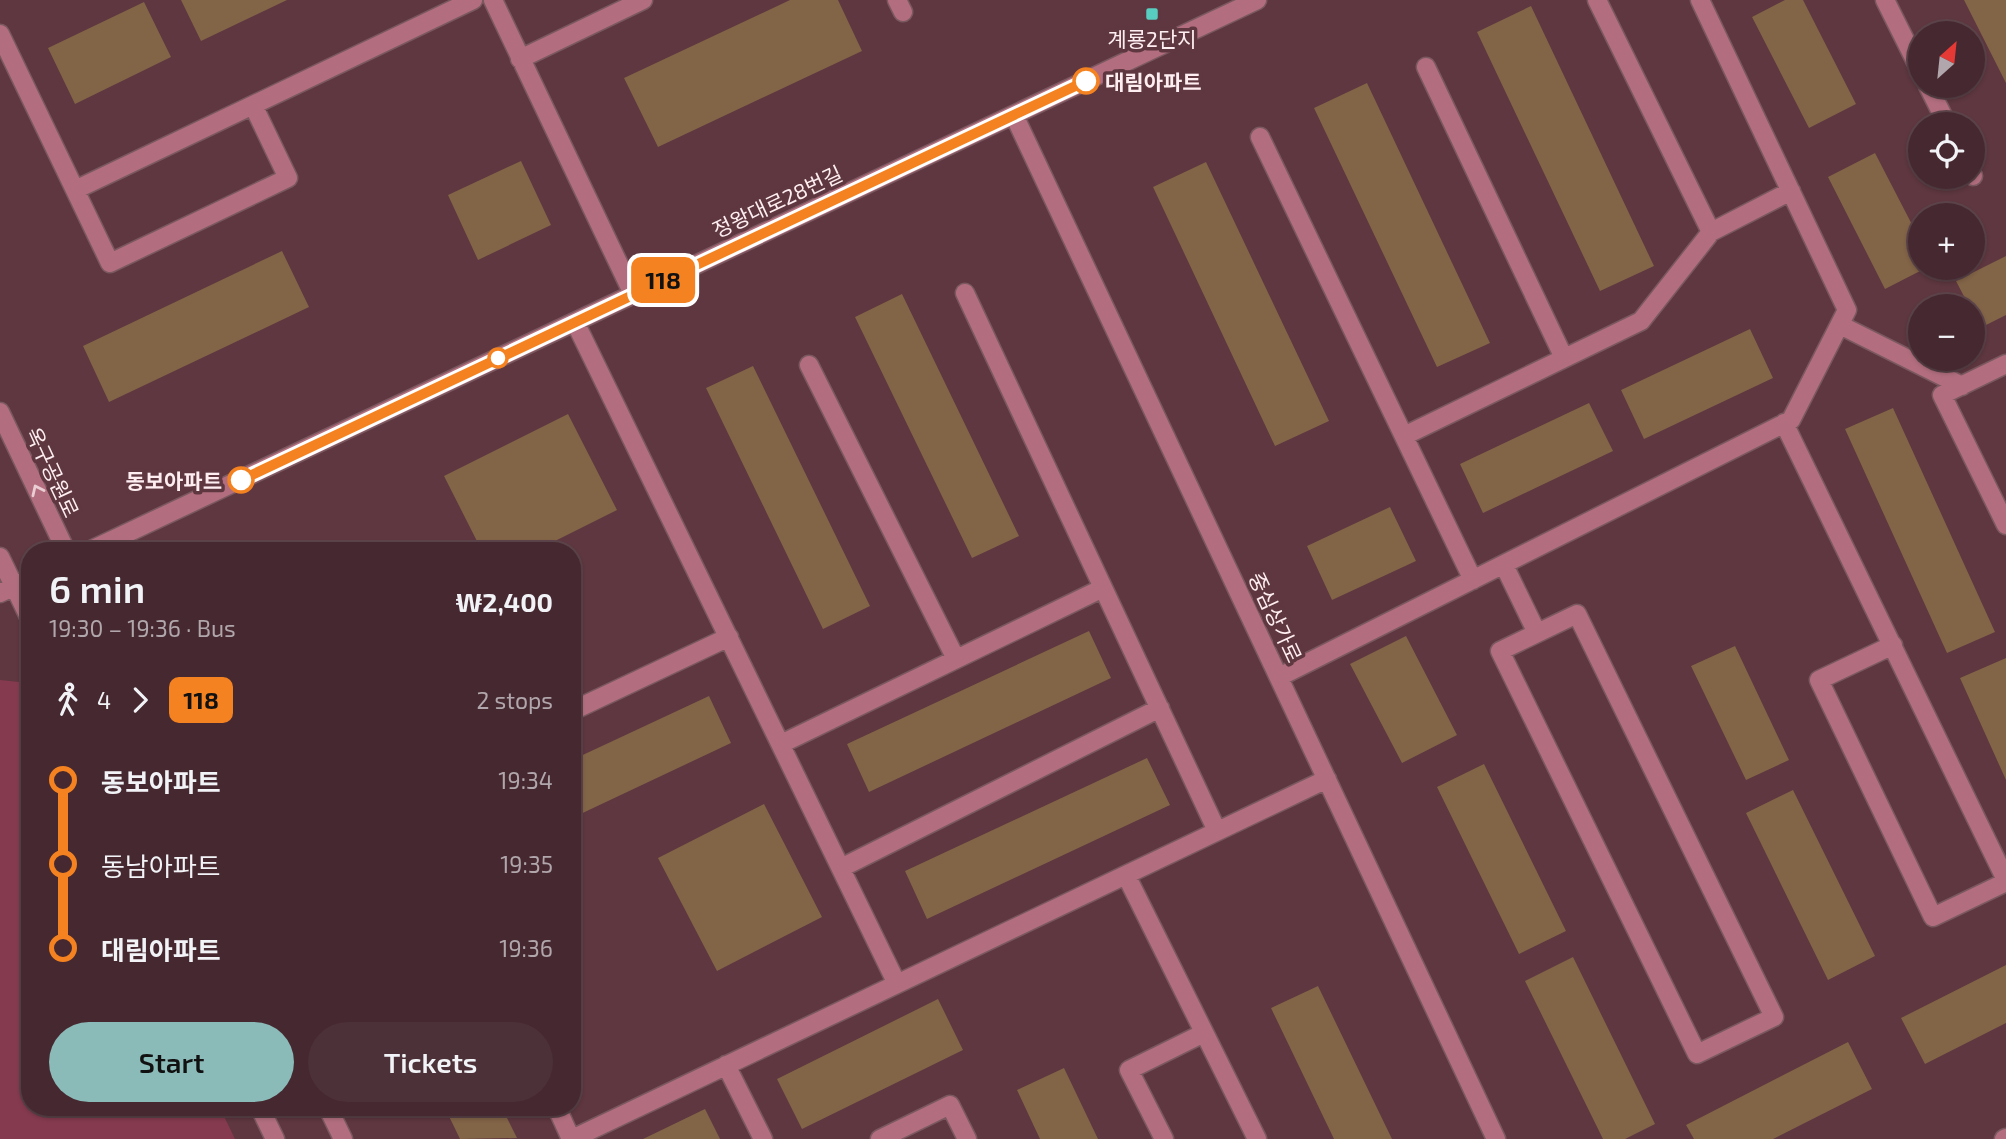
<!DOCTYPE html>
<html lang="en">
<head>
<meta charset="utf-8">
<style>
  :root { --surface:#462930; --page:#4d3138; --text:#f1f3f6; --muted:#b0a6ab; --line:#5e454c; --accent:#8bbbb9 }
  body { margin:0; font-family:"Exo 2","Noto Sans KR",sans-serif; background:var(--page); color:var(--text); height:100vh; display:flex; flex-direction:column; font-size:26px; white-space:nowrap }
  * { box-sizing:border-box; margin:0 }
  p { font-size:23px; color:var(--muted) }
  .icon { flex:none; width:38px; height:38px; fill:none; stroke:currentColor; stroke-width:2; stroke-linecap:round; stroke-linejoin:round }
  .map { position:relative; flex:1; overflow:hidden }
  .details { position:absolute; left:21px; top:542px; width:560px; height:574px; display:flex; flex-direction:column; background:var(--surface); border-radius:28px; box-shadow:0 2px 5px #0004,0 0 0 2px var(--line) }
  .details>* { flex:none }
  .badge { padding:0 14px; border-radius:10px; font-size:24px; line-height:46px }
  .needle { width:46px; rotate:27deg }
  .buttons { position:absolute; left:1908px; top:21px; display:grid; gap:14px }
  .buttons a { display:grid; place-items:center; width:77px; height:77px; border-radius:50%; background:var(--surface); box-shadow:0 2px 5px #0004,0 0 0 2px var(--line); font-size:35px }
  .map>.badge { position:absolute; translate:-50% -50%; box-shadow:0 0 0 4px #fff }
  .legs { display:flex; align-items:center; gap:10px; height:77px; padding:0 28px; font-size:23px }
  .legs p { margin-inline-start:auto }
  .summary { display:flex; align-items:center; justify-content:space-between; height:119px; padding:0 28px }
  h1 { font-size:38px; font-weight:600; line-height:52px }
  .action { display:flex; gap:14px; margin-top:auto; padding:14px 28px }
  .action a { flex:1; height:80px; border-radius:42px; background:var(--accent); color:#111; font-size:28px; font-weight:600; line-height:80px; text-align:center }
  .action a+a { background:var(--page); color:var(--text) }
  ul { padding:0 28px; list-style:none }
  li { display:flex; align-items:center; gap:24px; height:84px; font-size:26px }
  li i { display:grid; place-items:center; width:10px; height:100%; margin:0 9px; background:currentColor }
  li i::after { content:''; width:18px; height:18px; margin:-9px; border:5px solid; border-radius:50%; background:var(--surface) }
  li p { margin-inline-start:auto }
  li:first-child i { background:linear-gradient(#0000 50%,currentColor 0) }
  li:last-child i { background:linear-gradient(currentColor 50%,#0000 0) }
  .map>svg:first-child { display:block }
  .green { fill:#853a4f }
  .building { fill:#826447 }
  .lines { fill:none; stroke-linecap:round; stroke-linejoin:round }
  .minor-casing { stroke:#7b5860; stroke-width:21 }
  .minor { stroke:#b26e7e; stroke-width:18 }
  .oneway { stroke:#ebced4 }
  .line-1-casing { stroke:#fff; stroke-width:16 }
  .line-1 { stroke:#f58220; stroke-width:10 }
  .poi-dot { fill:#58cec0; stroke:#5e3740; stroke-width:2.5 }
  .stop-1-dot { fill:#fff; stroke:#f58220; stroke-width:3.5 }
  .labels { text-anchor:middle; dominant-baseline:central; stroke-width:7; stroke-linejoin:round; paint-order:stroke }
  .poi-label { font-size:21px; fill:#feeef1; stroke:#5e3740 }
  .stop-label { font-size:21px; font-weight:bold; fill:#feeef1; stroke:#5e3740; text-anchor:start }
  .street-label { font-size:21px; fill:#feeef1; stroke:#5e3740 }
</style>
</head>
<body>
<div class="map">
<svg width="2006" height="1139" viewBox="0 0 2006 1139">
  <rect width="100%" height="100%" fill="#5e3740"/>
  <path class="green" d="M0,680L19,682L30,704V1108H220L235,1139H0Z"/>
  <path class="building" d="M181,0H287L201,41Z
    M790,0H838L862,51L658,147L624,78Z
    M1785,0H1803L1856,104L1809,128L1752,17Z
    M1964,0H2006V83Z
    M144,2L171,57L75,104L48,48Z
    M1531,6L1654,266L1600,291L1477,32Z
    M1367,83L1490,343L1437,367L1314,108Z
    M1875,153L1920,240V268H1926L1885,289L1828,177Z
    M521,161L551,225L478,260L448,195Z
    M1206,162L1329,421L1275,446L1153,187Z
    M282,251L309,307L109,402L83,346Z
    M2006,256V315L1980,328L1972,312V306H1969L1956,281Z
    M902,294L1019,536L972,558L855,317Z
    M1750,329L1773,378L1644,439L1621,390Z
    M753,366L870,606L823,629L706,388Z
    M1589,403L1613,451L1483,513L1460,464Z
    M1893,408L1995,632L1947,653L1845,429Z
    M568,414L617,510L535,551H482L444,476Z
    M1390,507L1416,561L1332,600L1307,546Z
    M1089,631L1111,678L869,792L847,744Z
    M1406,636L1457,735L1402,763L1350,664Z
    M1735,646L1789,760L1746,780L1691,666Z
    M2006,658V780L1960,678Z
    M709,696L731,743L572,818V760Z
    M1147,758L1170,805L927,919L905,871Z
    M1484,764L1566,931L1519,954L1437,787Z
    M1793,790L1875,956L1828,980L1746,813Z
    M764,804L822,917L717,971L658,858Z
    M1573,957L1655,1124L1625,1139H1603L1525,981Z
    M2006,965V1023L1925,1064L1901,1018Z
    M1318,986L1392,1139H1334L1271,1008Z
    M938,999L963,1050L802,1129L777,1079Z
    M1848,1042L1872,1089L1773,1139H1694L1686,1125Z
    M1064,1068L1098,1139H1040L1017,1090Z
    M445,1108H502L517,1138L460,1139Z
    M705,1109L720,1139H643Z"/>
  <g class="lines">
    <g class="minor-casing">
      <path id="minor" d="M493,0L633,294
        M897,0L903,12
        M1597,0L1711,232
        M1885,0L1920,70
        M0,34L75,190L473,0
        M520,59L643,0
        M1426,67L1564,358
        M1928,86L1947,124
        M1014,115L1496,1139
        M1260,137L1473,580
        M1972,175L1973,176
        M75,190L110,263L288,178L253,105
        M965,293L1217,831
        M575,322L897,984
        M1840,325L1962,386
        M2006,364L1942,395L2006,525
        M809,365L956,659
        M0,412L66,551
        M1784,423L2006,880
        M1404,436L1641,321L1711,232L1791,191
        M89,551L1257,0
        M0,557L30,619
        M1504,565L1537,633
        M0,593L30,579
        M1577,614L1774,1017L1697,1054L1500,651Z
        M1893,645L1819,680L1933,917L2006,882
        M1279,677L1791,420L1847,310L1700,0
        M572,711L729,637
        M781,744L1103,588
        M841,868L1160,708
        M1126,875L1257,1139
        M726,1065L763,1139
        M260,1108L275,1139
        M328,1108L343,1139
        M557,1108L571,1139
        M572,1139L1327,779
        M880,1139L950,1105L967,1139
        M1164,1139L1129,1070L1204,1033
        M2004,1139L2006,1138"/>
    </g>
    <use href="#minor" class="minor"/>
  </g>
  <defs><path id="oneway-chevron" d="M-2-3.5L2.5 0L-2 3.5" fill="none" stroke-width="1.6" stroke-linecap="round" stroke-linejoin="round" transform="scale(1.75)"/></defs>
  <use class="oneway" href="#oneway-chevron" transform="translate(37 490) rotate(-115)"/>
  <g class="lines">
    <g class="line-1-casing">
      <path id="line-1" d="M241,480L1086,81"/>
    </g>
    <use href="#line-1" class="line-1"/>
  </g>
  <rect class="poi-dot" x="1145" y="7" width="14" height="14" rx="3.5"/>
  <g class="stop-1-dot">
    <circle cx="1086" cy="81" r="12"/>
    <circle cx="498" cy="358" r="9"/>
    <circle cx="241" cy="480" r="12"/>
  </g>
  <g class="labels">
    <g class="poi-label">
      <text x="1152" y="38">계룡2단지</text>
    </g>
    <g class="stop-label">
      <text x="1105" y="81">대림아파트</text>
      <text x="222" y="480" text-anchor="end">동보아파트</text>
    </g>
    <g class="street-label">
      <text transform="translate(777 201) rotate(-25)">정왕대로28번길</text>
      <text transform="translate(53 472) rotate(65)">옥구공원로</text>
      <text transform="translate(1276 617) rotate(65)">중심상가로</text>
    </g>
  </g>
</svg>
<div class="buttons">
<a><svg class="needle" viewBox="-14 -14 28 28"><path d="M0-13l5 13h-10z" fill="#e53935"/><path d="M0 13l5-13h-10z" fill="#b0a6ab"/></svg></a>
<a><svg class="icon" aria-label="locate" viewBox="0 0 24 24"><circle cx="12" cy="12" r="6"/><path d="M12 2v4M12 18v4M2 12h4M18 12h4"/></svg></a>
<a>+</a>
<a>−</a>
</div>
<b class="badge" style="left:663px;top:280px;background:#f58220;color:#111">118</b>
<section class="details">
<div class="summary"><div><h1>6 min</h1><p>19:30 – 19:36 · Bus</p></div><b>₩2,400</b></div>
<div class="legs"><svg class="icon" aria-label="walk" viewBox="0 0 24 24"><circle cx="13" cy="4" r="2"/><path d="M13 8l-2 6 4 7M11 14l-3 7M7 12l3-4h3l4 4"/></svg>4<svg class="icon" aria-label="forward" viewBox="0 0 24 24"><path d="M9 5l7 7-7 7"/></svg><b class="badge" style="background:#f58220;color:#111">118</b><p>2 stops</p></div>
<ul>
<li><i style="color:#f58220"></i><b>동보아파트</b><p>19:34</p></li>
<li><i style="color:#f58220"></i><span>동남아파트</span><p>19:35</p></li>
<li><i style="color:#f58220"></i><b>대림아파트</b><p>19:36</p></li>
</ul>
<div class="action"><a>Start</a><a>Tickets</a></div>
</section>
</div>
</body>
</html>
